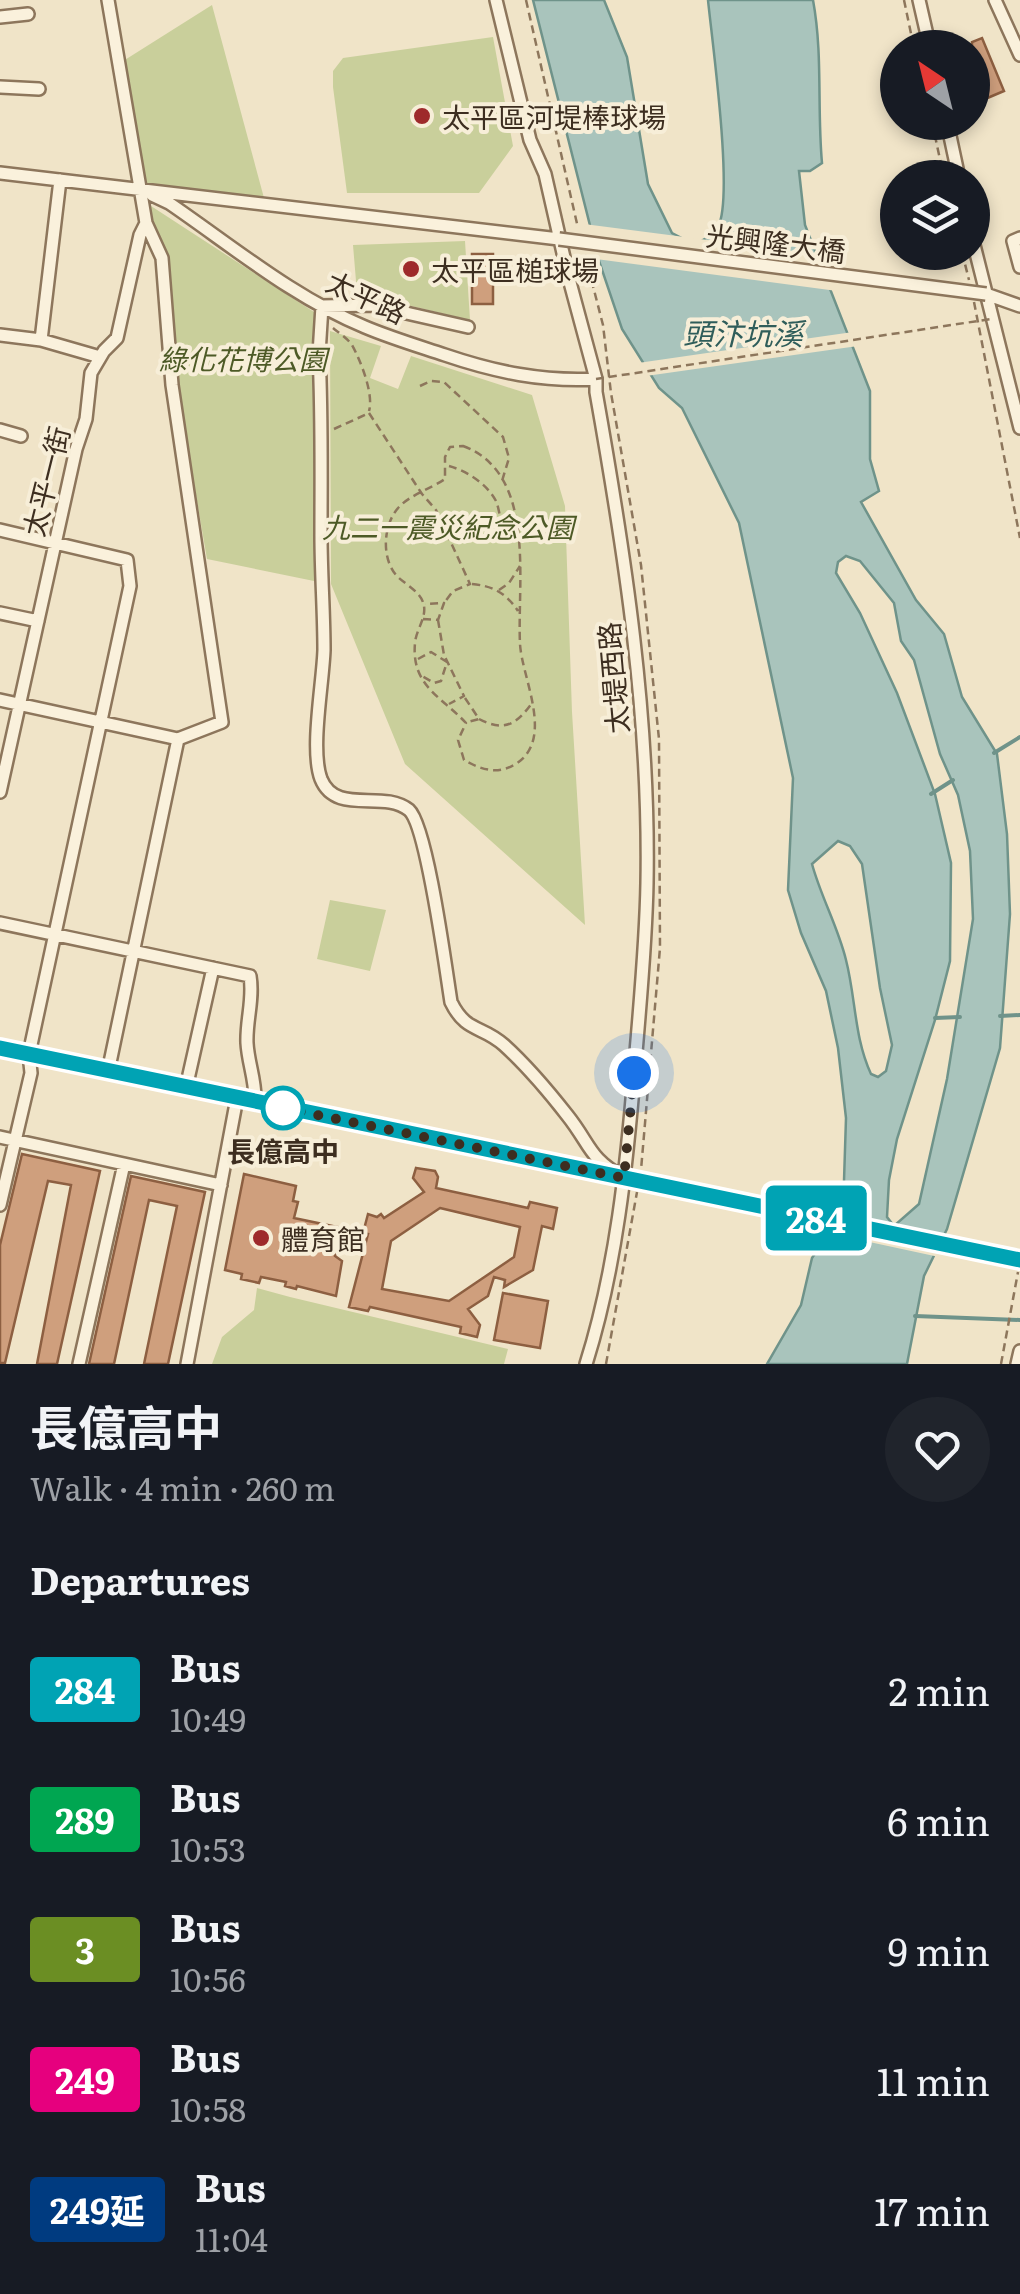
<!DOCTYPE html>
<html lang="en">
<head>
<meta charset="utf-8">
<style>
  :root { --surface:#171b24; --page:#20242c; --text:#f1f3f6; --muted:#9ea1a6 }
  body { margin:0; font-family:Literata,"Noto Sans TC",serif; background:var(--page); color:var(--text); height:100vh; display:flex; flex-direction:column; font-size:38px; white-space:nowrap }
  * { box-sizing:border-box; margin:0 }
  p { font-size:32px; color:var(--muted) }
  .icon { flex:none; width:55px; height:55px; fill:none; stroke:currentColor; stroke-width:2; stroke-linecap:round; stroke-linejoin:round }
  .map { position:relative; height:1364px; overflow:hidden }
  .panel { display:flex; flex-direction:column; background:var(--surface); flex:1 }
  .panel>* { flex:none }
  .badge { padding:0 20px; border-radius:8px; font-size:35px; line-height:65px }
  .needle { width:65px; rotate:325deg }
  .buttons { position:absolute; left:880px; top:30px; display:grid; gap:20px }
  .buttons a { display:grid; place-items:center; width:110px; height:110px; border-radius:50%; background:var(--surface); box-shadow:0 5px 15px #0003; font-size:50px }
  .you { position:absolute; width:50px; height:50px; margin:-25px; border:8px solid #fff; border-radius:50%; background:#1a73e8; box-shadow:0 0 0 15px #1a73e833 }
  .map>.badge { position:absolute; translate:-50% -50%; box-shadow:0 0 0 5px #fff }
  h2 { padding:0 30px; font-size:38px; line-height:90px }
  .round { display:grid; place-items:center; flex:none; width:105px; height:105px; border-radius:52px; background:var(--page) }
  .overview { display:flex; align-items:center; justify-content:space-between; height:170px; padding:0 30px }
  h1 { font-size:48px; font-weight:700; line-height:75px }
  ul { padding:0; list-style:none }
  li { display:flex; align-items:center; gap:30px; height:130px; padding:0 30px }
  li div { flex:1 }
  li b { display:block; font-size:38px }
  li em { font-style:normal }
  li .badge { min-width:110px; font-weight:700; text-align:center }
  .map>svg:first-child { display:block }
  .green { fill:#c9cf9b }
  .water { fill:#a9c4bc; stroke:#6f938a; stroke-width:2.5; fill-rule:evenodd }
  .pier { fill:#f0e4c8 }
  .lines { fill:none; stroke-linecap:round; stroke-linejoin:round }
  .stream { stroke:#6f938a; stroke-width:4 }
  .building { fill:#cf9f7d; stroke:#8d5f41; stroke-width:2.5; fill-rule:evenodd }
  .minor-casing { stroke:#8d765c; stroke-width:16 }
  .path { stroke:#8d765c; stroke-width:2.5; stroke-dasharray:8 5; stroke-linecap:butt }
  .minor { stroke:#faf1dc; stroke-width:11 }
  .minor-bridge-casing { stroke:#8d765c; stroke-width:16; stroke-linecap:butt }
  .path-bridge { stroke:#8d765c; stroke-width:2.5; stroke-dasharray:8 5; stroke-linecap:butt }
  .minor-bridge { stroke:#faf1dc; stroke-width:11 }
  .line-casing { stroke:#fff; stroke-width:22 }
  .line { stroke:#00a3b4; stroke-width:15 }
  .walk { stroke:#3d2e20; stroke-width:10; stroke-dasharray:0 18 }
  .poi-dot { fill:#9e2a2b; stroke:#f7eed8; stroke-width:4 }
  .stop-dot { fill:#fff; stroke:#00a3b4; stroke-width:5 }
  .labels { text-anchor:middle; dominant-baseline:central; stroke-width:8; stroke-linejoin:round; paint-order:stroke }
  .poi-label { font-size:28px; fill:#3d2e20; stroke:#f7eed8; text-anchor:start }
  .street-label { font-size:28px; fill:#3d2e20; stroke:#f7eed8 }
  .park-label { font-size:28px; font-style:italic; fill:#4d5a26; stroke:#f7eed8 }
  .stop-label { font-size:28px; font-weight:bold; fill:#3d2e20; stroke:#f7eed8 }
  .water-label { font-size:30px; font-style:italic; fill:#2f5d5a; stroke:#f7eed8 }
</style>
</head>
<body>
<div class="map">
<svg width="1020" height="1364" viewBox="0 0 1020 1364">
  <rect width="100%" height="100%" fill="#f0e4c8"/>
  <path class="green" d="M212,5L264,198L144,188L120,63Z
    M493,37L513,146L479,193H347L333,87V71L343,58Z
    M151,206L314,312V581L207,559L149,223Z
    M465,241L470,320L357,293L353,245Z
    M330,331L381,346L370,378L398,389L411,356L532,395L565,506L572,712L585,925L405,764L331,584Z
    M330,900L386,910L370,971L317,959Z
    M257,1288L290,1297L508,1349L504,1364H212L222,1337L254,1310Z"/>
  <path class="water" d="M533,0H604L627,57L648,184L672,233L693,244C702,241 713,236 718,227C734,197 712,41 708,0H813C823,54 817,108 822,163L810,171H799L805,225L870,391V459L879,491L861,502L916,600L944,634L962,697L997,754L1007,834L1010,914L1000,1048L947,1229L924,1276L907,1364H767L801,1305L812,1258L843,1212L846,1118L838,1048L826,991L801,933L788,890L793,778L739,523L682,408L659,388L622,329L599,261ZM846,556L860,561L894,603L901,641L914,660L940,754L958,795L970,851L973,919L947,1079L919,1204L894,1226L887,1217L889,1180L897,1139L935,1020L950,961L951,863L935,794L897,693L860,613L836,573L838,562ZM838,841L850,846L862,864L880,988L892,1045L886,1071L878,1077L871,1074C854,1037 856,999 846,960C838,927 821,897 812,864Z"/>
  <path class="pier" d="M584,224L823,255L837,291L596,259L594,263Z
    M853,332L858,346L646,376L638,363Z
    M836,1213L949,1237L939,1257L823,1232Z"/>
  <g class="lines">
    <path class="stream" d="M994,753L1020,737
      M931,794L953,780
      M1000,1016L1020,1015
      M935,1018L960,1017
      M915,1316L1020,1320"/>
  </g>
  <path class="building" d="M982,38L1004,91L985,99L972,70V42Z
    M472,254H493V304H472Z
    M22,1154L100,1171L57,1364H37L71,1185L48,1181L5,1363H0V1245Z
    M416,1168L435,1171L438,1177L436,1188L528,1208L530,1202L557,1208L553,1229L542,1226L533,1270L504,1287L505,1280L494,1277L488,1296L468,1309L480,1325L477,1337L460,1333L461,1327L370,1307L368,1311L349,1307L368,1234L363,1233L368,1214L377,1217L381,1214L384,1218L424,1192L413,1178ZM440,1208L520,1227L514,1257L449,1301L382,1289L391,1241Z
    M244,1174L296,1186L293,1201L298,1202L294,1218L342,1228L335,1256L342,1261L336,1296L297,1286L296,1289L285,1286L286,1282L261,1277L259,1283L241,1279L242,1274L225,1270Z
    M131,1176L205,1192L168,1364H144L177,1206L149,1200L114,1364H89Z
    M503,1293L548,1301L540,1348L494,1340Z"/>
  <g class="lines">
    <g class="minor-casing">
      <path id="minor" d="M496,0L530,140L545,174L568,275L596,379V392C625,555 650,717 647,883C646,943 640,1004 635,1064C627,1164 616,1269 586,1364
        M919,0L930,48
        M995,0L1020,55
        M0,17L28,14
        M0,87L39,89
        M947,122L959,178
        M0,173L559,239
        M152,195L169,203C232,246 294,298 365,327C391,338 418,346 445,355C495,372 543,382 596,379
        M146,223L162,258L172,385L222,722L178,739
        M972,237L1020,428
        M1020,238L1013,241L1020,267
        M986,294L1020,306
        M468,327L371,305L322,306L319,354C322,415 321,475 321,536C321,574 324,612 324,650C323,683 310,750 321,779C336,816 383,789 409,810C427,826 446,971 451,1002C466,1033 482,1025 504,1045C526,1065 549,1092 567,1115C591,1145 588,1158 624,1178
        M0,335L41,340L100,357
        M41,340L60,180
        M0,430L21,436
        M0,530L127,560L130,586L29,1054L31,1073L0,1205
        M0,613L38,621
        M0,700L178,739
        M0,792L76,449L86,419L91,373L104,351L117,338L140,235L146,223L108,0
        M0,923L250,976C254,999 246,1020 247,1043C248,1063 256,1081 255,1102
        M0,1048L1020,1260
        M108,1072L178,739
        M186,1088L213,968
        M0,1137L221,1185
        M79,1364L124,1164
        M187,1364L237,1098
        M1017,1364L1020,1351"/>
    </g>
    <path class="path" d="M526,0L578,228
      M904,0L914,48
      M932,122L944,178
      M962,252L969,280
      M585,255L603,325L611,393L641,565L659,739L660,948L641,1170
      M974,302L1020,538
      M333,328C339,333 348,339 352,345C361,361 374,395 369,411
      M420,386L431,381L444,382L503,437L509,458L502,481
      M369,413L422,494L436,510L470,584L453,591L444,603
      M334,429L367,414
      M463,446C537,473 517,581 520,644C522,679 556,741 514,765C496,775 480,769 464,760L458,740L466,723C442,697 411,686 415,643C416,630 426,619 424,606C422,593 408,586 399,578C381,562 382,525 399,507C410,495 432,488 445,479V457L450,447Z
      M449,466C467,471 487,484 496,501C500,511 500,523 505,534L516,539
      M472,584C493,586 506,593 518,611
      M499,590L509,583L520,566
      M423,619L438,620L444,603L425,604
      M438,620L444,655L464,696L449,704
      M418,659L431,652L447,662L441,681L434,683L422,676
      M465,698L479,719L468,722
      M479,719C504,732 516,725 532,703
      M606,1364L637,1192
      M1001,1364L1018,1272"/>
    <use href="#minor" class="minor"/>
    <g class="minor-bridge-casing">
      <path id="minor-bridge" d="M559,239L986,294"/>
    </g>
    <path class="path-bridge" d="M596,379L991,319"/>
    <use href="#minor-bridge" class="minor-bridge"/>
  </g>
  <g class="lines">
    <g class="line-casing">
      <path id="line" d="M0,1048L1020,1260"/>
    </g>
    <use href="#line" class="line"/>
    <path class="walk" d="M283,1108L624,1178L634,1073"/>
  </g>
  <g class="poi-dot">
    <circle cx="422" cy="116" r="10"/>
    <circle cx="411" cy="269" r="10"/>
    <circle cx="261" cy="1238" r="10"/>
  </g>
  <circle class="stop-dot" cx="283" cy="1108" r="20"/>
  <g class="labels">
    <g class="poi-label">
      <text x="442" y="116">太平區河堤棒球場</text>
      <text x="431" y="269">太平區槌球場</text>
      <text x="281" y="1238">體育館</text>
    </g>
    <g class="street-label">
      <text transform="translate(776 242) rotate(7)">光興隆大橋</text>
      <text transform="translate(367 296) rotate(25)">太平路</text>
      <text transform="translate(45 481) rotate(-76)">太平一街</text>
      <text transform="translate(612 678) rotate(-95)">太堤西路</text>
    </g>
    <g class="park-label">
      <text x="243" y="358">綠化花博公園</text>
      <text x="448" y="526">九二一震災紀念公園</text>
    </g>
    <g class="stop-label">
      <text x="283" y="1150">長億高中</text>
    </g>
    <g class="water-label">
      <text x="743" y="332">頭汴坑溪</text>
    </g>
  </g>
</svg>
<div class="buttons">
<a><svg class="needle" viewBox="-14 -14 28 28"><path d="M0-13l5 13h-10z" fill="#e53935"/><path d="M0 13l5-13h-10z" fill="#9ea1a6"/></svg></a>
<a><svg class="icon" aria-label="layers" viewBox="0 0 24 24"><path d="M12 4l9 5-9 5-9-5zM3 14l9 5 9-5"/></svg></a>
</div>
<div class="you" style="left:634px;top:1073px"></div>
<b class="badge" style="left:816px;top:1218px;background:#00a3b4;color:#fff">284</b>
</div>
<section class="panel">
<div class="overview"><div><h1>長億高中</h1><p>Walk · 4 min · 260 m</p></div><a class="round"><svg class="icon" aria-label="heart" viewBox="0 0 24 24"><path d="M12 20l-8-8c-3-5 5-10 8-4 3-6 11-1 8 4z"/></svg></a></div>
<h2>Departures</h2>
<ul>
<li><span class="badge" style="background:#00a3b4;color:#fff">284</span><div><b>Bus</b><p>10:49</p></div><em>2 min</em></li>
<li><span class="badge" style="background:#00a651;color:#fff">289</span><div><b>Bus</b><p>10:53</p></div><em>6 min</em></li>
<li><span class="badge" style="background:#6b8e23;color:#fff">3</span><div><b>Bus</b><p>10:56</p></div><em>9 min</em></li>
<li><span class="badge" style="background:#e6007e;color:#fff">249</span><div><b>Bus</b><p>10:58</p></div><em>11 min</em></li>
<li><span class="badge" style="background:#003b80;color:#fff">249延</span><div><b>Bus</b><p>11:04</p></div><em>17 min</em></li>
</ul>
</section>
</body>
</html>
